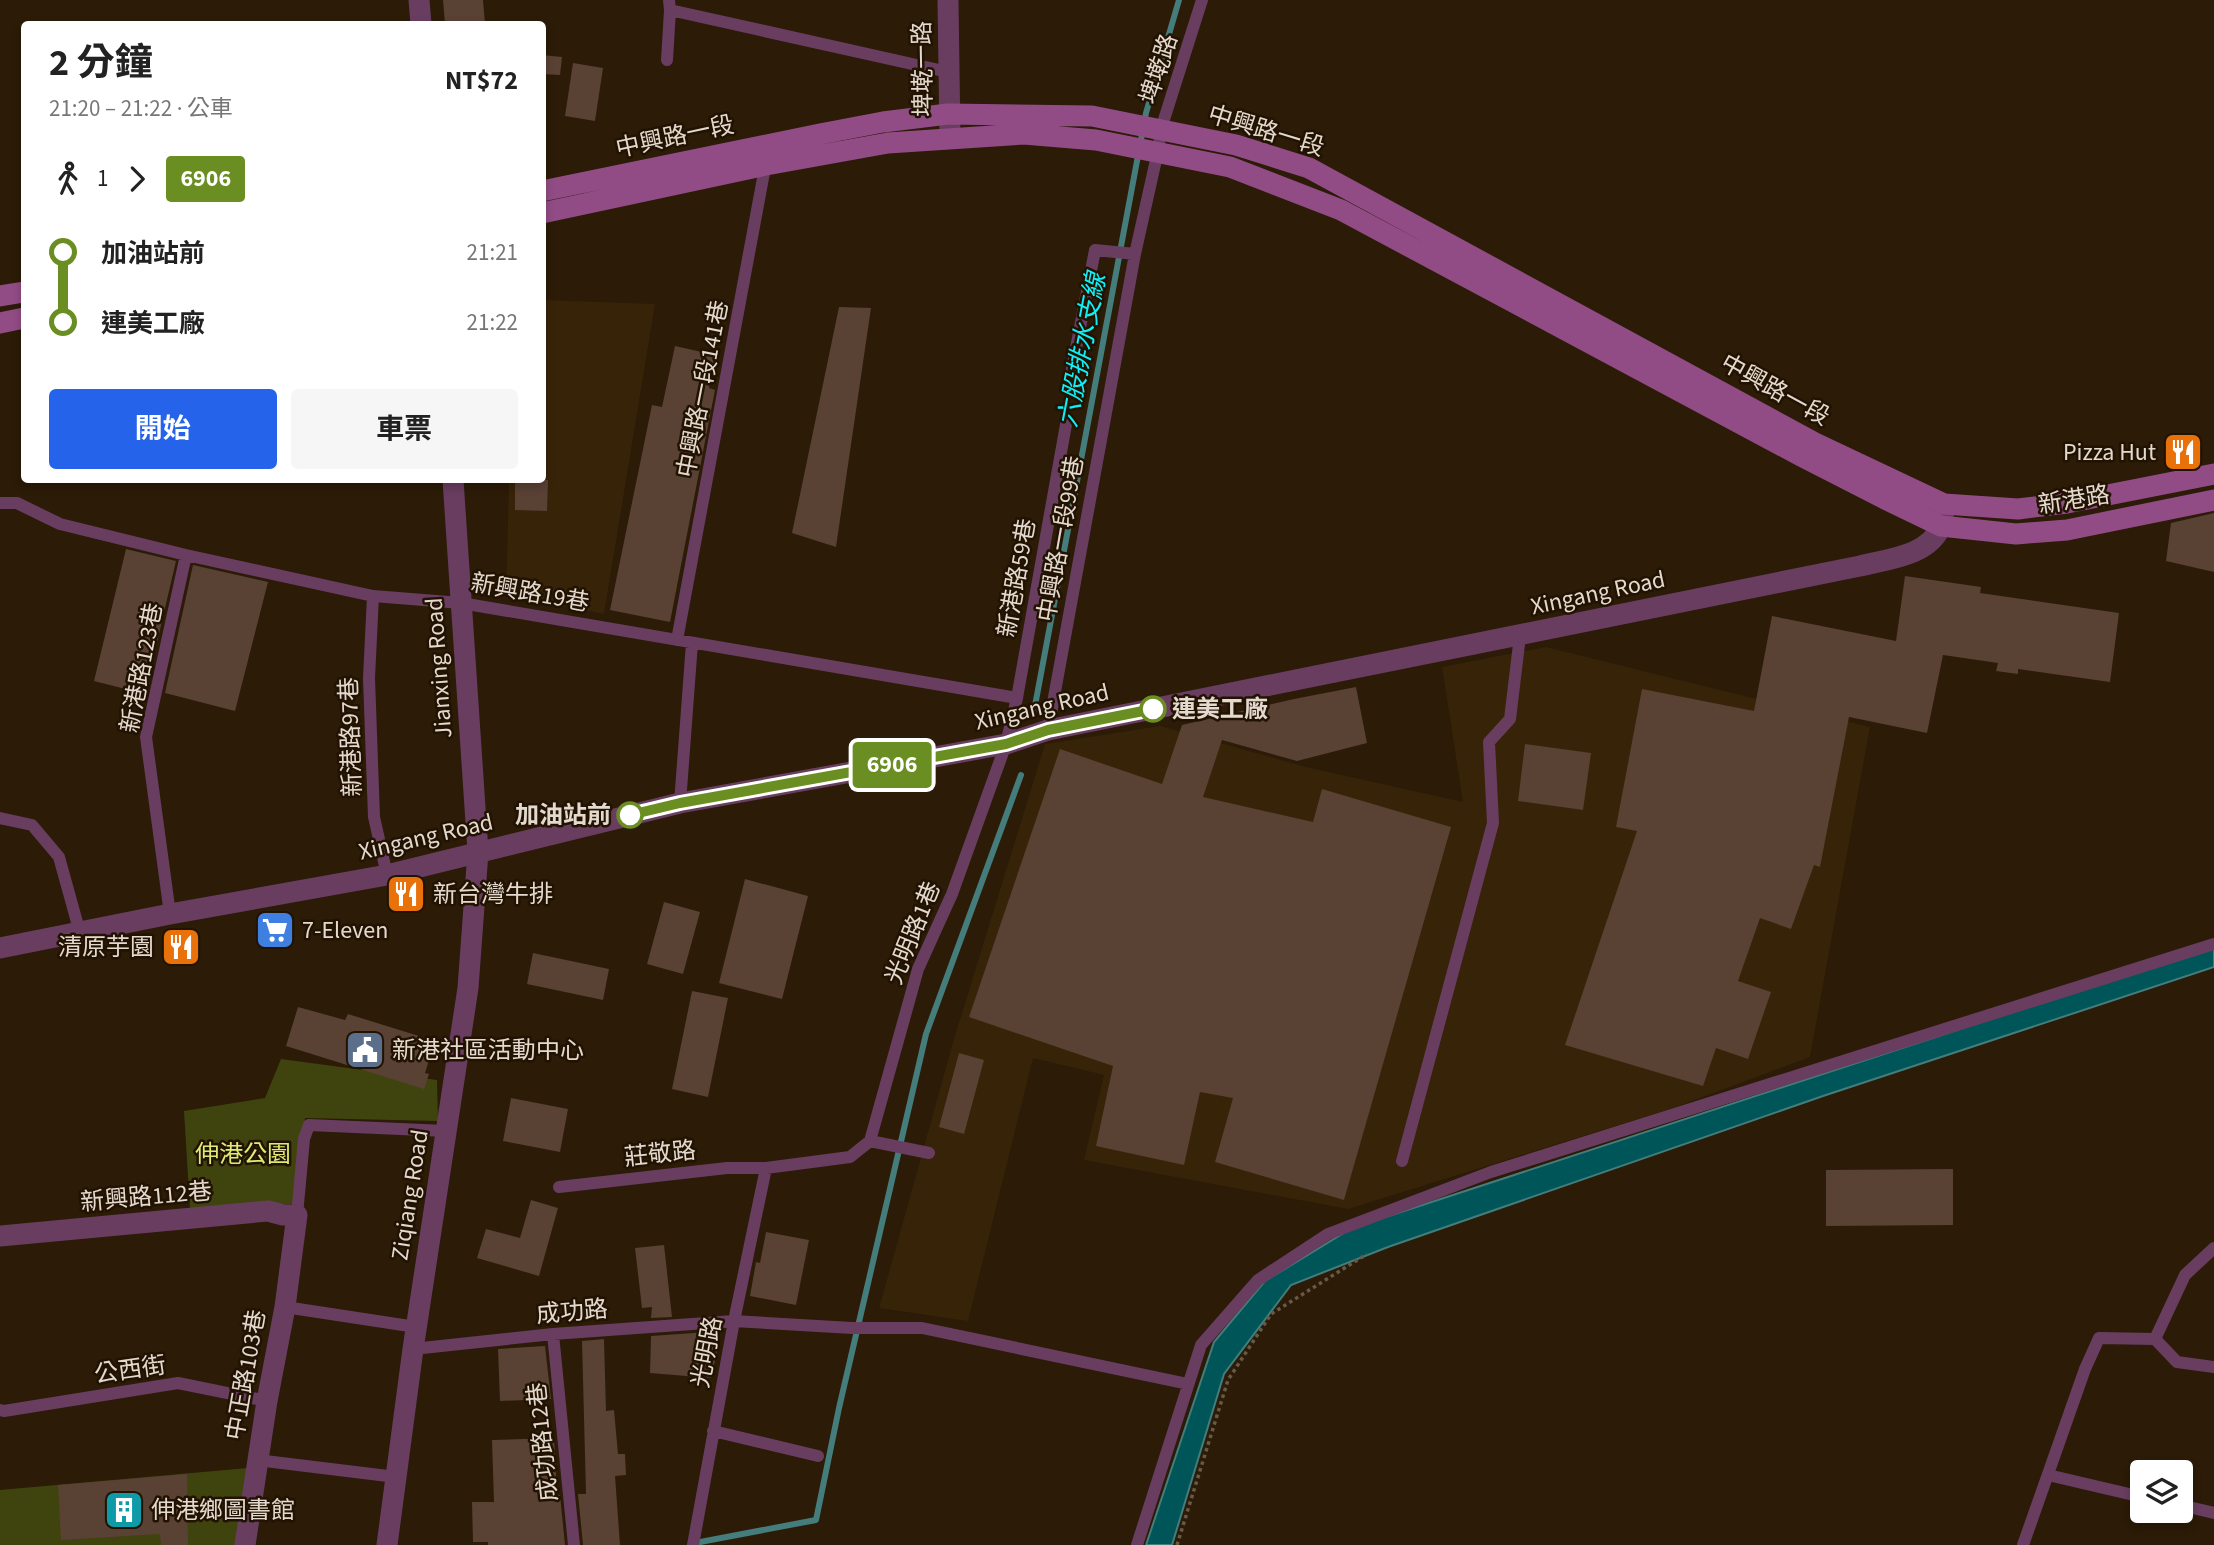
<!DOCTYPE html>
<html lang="zh-TW">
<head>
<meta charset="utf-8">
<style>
  :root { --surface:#fff; --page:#f6f6f6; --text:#222; --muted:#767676; --accent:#2563eb }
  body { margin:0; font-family:"Source Sans 3","Noto Sans TC",sans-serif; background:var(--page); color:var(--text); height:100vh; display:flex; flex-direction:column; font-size:26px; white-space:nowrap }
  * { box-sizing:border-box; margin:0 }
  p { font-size:23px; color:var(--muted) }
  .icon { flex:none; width:38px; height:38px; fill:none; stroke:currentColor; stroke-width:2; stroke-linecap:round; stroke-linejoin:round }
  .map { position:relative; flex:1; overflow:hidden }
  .sheet { position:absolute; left:21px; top:21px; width:525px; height:462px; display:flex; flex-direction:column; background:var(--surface); border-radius:7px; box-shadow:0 4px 10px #0003 }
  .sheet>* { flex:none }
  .badge { padding:0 14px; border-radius:5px; font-size:24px; line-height:46px }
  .buttons { position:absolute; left:2130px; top:1460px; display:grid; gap:14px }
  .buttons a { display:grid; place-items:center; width:63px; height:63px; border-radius:7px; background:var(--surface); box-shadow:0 4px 10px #0003; font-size:35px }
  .map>.badge { position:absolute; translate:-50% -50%; box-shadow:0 0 0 4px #fff }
  .legs { display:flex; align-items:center; gap:10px; height:77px; padding:0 28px; font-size:23px }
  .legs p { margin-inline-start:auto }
  .overview { display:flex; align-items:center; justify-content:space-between; height:119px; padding:0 28px }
  h1 { font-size:38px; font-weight:700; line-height:52px }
  .cta { display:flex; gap:14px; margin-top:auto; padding:14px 28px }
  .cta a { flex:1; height:80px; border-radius:7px; background:var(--accent); color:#fff; font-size:28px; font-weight:700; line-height:80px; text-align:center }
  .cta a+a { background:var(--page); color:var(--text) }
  ul { padding:0 28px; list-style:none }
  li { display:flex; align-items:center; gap:24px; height:70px; font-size:26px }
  li i { display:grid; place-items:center; width:10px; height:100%; margin:0 9px; background:currentColor }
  li i::after { content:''; width:18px; height:18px; margin:-9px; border:5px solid; border-radius:50%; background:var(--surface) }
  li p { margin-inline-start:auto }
  li:first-child i { background:linear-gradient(#0000 50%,currentColor 0) }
  li:last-child i { background:linear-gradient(currentColor 50%,#0000 0) }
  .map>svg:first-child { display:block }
  .built { fill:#372308 }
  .green { fill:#3f440e }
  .water { fill:#005558; stroke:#447d7b; stroke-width:2 }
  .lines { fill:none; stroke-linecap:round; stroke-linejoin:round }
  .stream { stroke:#447d7b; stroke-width:6 }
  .building { fill:#594134 }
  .path { stroke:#685948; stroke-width:3.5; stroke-dasharray:3.5 3.5; stroke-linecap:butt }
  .service { stroke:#693d60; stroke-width:12 }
  .minor { stroke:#693d60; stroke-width:21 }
  .tertiary { stroke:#693d60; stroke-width:21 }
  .secondary { stroke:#924c85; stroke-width:21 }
  .line-1-casing { stroke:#fff; stroke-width:16 }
  .line-1 { stroke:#6b8e23; stroke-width:10 }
  .stop-1-dot { fill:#fff; stroke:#6b8e23; stroke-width:3.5 }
  .labels { text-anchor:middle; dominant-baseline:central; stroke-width:5; stroke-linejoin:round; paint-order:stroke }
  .street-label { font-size:24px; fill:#e4d9ce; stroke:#211201 }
  .poi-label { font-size:24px; fill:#e4d9ce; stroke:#211201; text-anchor:start }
  .stop-label { font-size:24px; font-weight:bold; fill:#e4d9ce; stroke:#211201; text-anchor:start }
  .park-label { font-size:24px; fill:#dceb73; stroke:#211201 }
  .water-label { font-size:26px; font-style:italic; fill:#0feff7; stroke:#211201 }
</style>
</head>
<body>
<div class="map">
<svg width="2214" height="1545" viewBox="0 0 2214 1545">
  <rect width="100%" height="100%" fill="#2b1b07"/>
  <path class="built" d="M543,300L655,304L604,614L506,594L509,480H542Z
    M1546,647L1870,727L1810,1057L1673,1108L1348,1209L1084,1160L1104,1075L1033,1058L968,1321L879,1308L954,1039L1045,744L1160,726L1306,767L1463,802L1442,667Z"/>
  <path class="green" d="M281,1059L437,1080L438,1121L305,1118L294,1204L190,1209L184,1111L265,1098Z
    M248,1468L238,1545H0V1490Z"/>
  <path class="water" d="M2214,946V967L1826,1095L1388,1247L1291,1285L1224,1374L1172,1545H1146L1214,1342L1265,1281L1352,1228Z"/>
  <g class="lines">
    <path class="stream" d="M1034,711L1146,113L1179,0
      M695,1543L816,1520L839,1408L926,1034L1021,775"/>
  </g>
  <path class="building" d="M443,0H483L485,24H445Z
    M542,55L562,57L560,75L542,74Z
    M573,63L603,68L595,121L565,116Z
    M839,307L871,308L836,547L792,533Z
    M675,346L715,355L709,388L715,390L670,622L610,610L652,405L662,407Z
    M515,480H548L547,511L515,510Z
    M2214,513V572L2166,561L2171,523Z
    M126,549L176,561L145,694L94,681Z
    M193,565L268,582L235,711L165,693Z
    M1905,576L1981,587L1980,593L2119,613L2110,682L2018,669V674L1996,671L1998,663L1943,655L1927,733L1849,717L1820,867L1814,865L1791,929L1760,918L1738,981L1771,992L1748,1059L1716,1048L1703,1086L1565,1045L1637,831L1616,827L1642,689L1754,711L1772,616L1896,641Z
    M1356,687L1367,743L1297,761L1222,740L1203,797L1313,822L1322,789L1451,827L1344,1200L1215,1162L1233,1098L1200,1092L1184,1165L1096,1146L1113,1066L969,1017L1060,749L1162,784L1182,725L1294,699Z
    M1525,744L1591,753L1583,810L1518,801Z
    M745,879L808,896L782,999L719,983Z
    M664,902L700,912L683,974L647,964Z
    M533,953L609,969L603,1000L527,984Z
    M692,991L728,998L708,1097L672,1089Z
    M298,1007L345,1020L348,1014L435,1041L425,1073L429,1074L424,1089L286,1046Z
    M959,1053L984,1060L964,1134L939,1127Z
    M511,1098L568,1109L560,1152L503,1141Z
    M1953,1169V1225L1826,1226V1170Z
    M531,1200L558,1208L539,1276L477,1258L486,1229L520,1238Z
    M766,1232L809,1240L796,1305L750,1296L756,1262L760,1263Z
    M664,1245L672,1317L651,1318L652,1307L642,1308L635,1248Z
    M708,1332L720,1338L711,1378L650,1373L651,1336Z
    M604,1339L606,1411L614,1410L618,1454H625L626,1475L615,1476L620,1545H583L578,1494H586L582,1341Z
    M545,1346L551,1399L500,1401L498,1349Z
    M554,1438L557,1495H560L565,1545H488V1542H473L472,1502H494L492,1440Z
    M187,1474L188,1545H161L160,1534L61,1540L58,1485Z"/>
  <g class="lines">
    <path class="path" d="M1177,1545L1228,1380L1271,1314L1367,1254"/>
    <path class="service" d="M669,0L670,10L948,72
      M667,60L670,10
      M1072,369L1095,250L1135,254
      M0,503H17L60,524L186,555L373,596L461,603L1017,698
      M373,596L369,678L374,817L387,875
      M677,640L766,162
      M1048,730L1135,254L1158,151L1161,129L1202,0
      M680,803L692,643
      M0,818L32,825L59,857L80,933
      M170,914L146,737L186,555
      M870,1141L918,969L952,894L1006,744L1017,698L1067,419
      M1402,1161L1493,823L1489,742L1510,719L1520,636
      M559,1187L727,1168H766L850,1157L870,1141L929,1153
      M297,1215L304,1139L309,1125L446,1131
      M285,1307L416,1327
      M553,1334L574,1545
      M2155,1339L2185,1275L2214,1248
      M413,1349L553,1334L734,1321L852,1328H922L1188,1384
      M0,1410L4,1411L178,1383L267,1401
      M713,1431L818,1456
      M257,1460L396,1477
      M2048,1475L2142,1497
      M2180,1505L2214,1513
      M693,1545L734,1321L766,1168
      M1137,1545L1201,1345L1258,1280L1328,1234L1491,1172L2214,944
      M2023,1545L2085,1369L2099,1338L2155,1339L2177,1362L2214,1367"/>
    <path class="minor" d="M419,0L421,24
      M948,0L950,137
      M0,1236L268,1211L283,1215H297L285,1307L267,1401L245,1545
      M387,1545L413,1349L468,988L478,852L453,480"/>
    <path class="tertiary" d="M0,948L170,914L387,875L680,803L1006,744L1048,730L1860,566C1888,559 1929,556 1941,526C1944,520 1943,511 1944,504"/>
    <path class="secondary" d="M542,191L820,134L883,122L948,114L1092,116L1236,145L1309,168L1815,443L1944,504L2018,509L2067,503L2214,474
      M542,213L766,165L888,143L1024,134L1096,140L1230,167L1341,210L1801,456L1885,499L1941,526L2016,534L2067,530L2214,500
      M0,296L24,292
      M0,323L24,318"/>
  </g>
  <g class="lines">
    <g class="line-1-casing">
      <path id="line-1" d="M630,815L680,803L1006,744L1048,730L1153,709"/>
    </g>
    <use href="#line-1" class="line-1"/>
  </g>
  <defs>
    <g id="restaurant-square" transform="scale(2.0125)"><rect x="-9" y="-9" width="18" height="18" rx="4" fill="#e8710a" stroke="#211201"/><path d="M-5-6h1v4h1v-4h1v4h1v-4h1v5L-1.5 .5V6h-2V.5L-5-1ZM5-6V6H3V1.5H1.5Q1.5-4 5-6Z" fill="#fff"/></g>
    <g id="supermarket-square" transform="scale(2.0125)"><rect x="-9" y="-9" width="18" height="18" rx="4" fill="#3f7fe0" stroke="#211201"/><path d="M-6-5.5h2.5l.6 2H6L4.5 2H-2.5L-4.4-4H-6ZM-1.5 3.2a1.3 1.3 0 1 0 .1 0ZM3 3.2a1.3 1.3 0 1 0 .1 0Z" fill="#fff"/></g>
    <g id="civic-square" transform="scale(2.0125)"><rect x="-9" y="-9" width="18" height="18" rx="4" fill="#5c6f8a" stroke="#211201"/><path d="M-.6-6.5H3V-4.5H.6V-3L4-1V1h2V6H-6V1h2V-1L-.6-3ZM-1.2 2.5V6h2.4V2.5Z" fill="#fff"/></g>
    <g id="building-square" transform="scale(2.0125)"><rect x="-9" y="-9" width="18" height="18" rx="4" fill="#0f9aa8" stroke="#211201"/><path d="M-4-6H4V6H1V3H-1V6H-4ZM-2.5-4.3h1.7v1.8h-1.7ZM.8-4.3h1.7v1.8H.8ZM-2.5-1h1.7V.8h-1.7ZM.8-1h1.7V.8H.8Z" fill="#fff"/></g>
  </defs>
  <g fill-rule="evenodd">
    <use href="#restaurant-square" x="2183" y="452"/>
    <use href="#restaurant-square" x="406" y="894"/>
    <use href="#supermarket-square" x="275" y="930"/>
    <use href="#restaurant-square" x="181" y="947"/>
    <use href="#civic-square" x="365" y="1050"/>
    <use href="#building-square" x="124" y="1510"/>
  </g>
  <g class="stop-1-dot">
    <circle cx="1153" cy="709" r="12"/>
    <circle cx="630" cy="815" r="12"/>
  </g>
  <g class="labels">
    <g class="street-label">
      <text transform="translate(923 69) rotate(-91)">埤墘一路</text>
      <text transform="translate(1159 69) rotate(-72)">埤墘路</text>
      <text transform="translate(1266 131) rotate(17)">中興路一段</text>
      <text transform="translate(675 137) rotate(-12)">中興路一段</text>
      <text transform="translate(703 389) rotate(-79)">中興路一段141巷</text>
      <text transform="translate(1775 390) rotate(29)">中興路一段</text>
      <text transform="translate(2074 500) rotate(-9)">新港路</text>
      <text transform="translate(1061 539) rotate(-80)">中興路一段99巷</text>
      <text transform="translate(1017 578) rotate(-80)">新港路59巷</text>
      <text transform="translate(530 593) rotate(10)">新興路19巷</text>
      <text transform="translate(1598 593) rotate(-12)">Xingang Road</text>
      <text transform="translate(142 668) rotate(-79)">新港路123巷</text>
      <text transform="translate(439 668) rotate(-94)">Jianxing Road</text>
      <text transform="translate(1042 707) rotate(-13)">Xingang Road</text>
      <text transform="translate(351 737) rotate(-92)">新港路97巷</text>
      <text transform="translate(426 837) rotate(-13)">Xingang Road</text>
      <text transform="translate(913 933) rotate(-68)">光明路1巷</text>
      <text transform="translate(660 1154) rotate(-6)">莊敬路</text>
      <text transform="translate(410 1195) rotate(-81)">Ziqiang Road</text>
      <text transform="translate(146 1197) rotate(-5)">新興路112巷</text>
      <text transform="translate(572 1312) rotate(-5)">成功路</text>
      <text transform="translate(707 1352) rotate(-79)">光明路</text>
      <text transform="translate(130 1370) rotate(-8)">公西街</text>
      <text transform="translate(246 1375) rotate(-80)">中正路103巷</text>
      <text transform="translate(543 1442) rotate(-96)">成功路12巷</text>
    </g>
    <g class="poi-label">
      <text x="2156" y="452" text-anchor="end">Pizza Hut</text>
      <text x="433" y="894">新台灣牛排</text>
      <text x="302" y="930">7-Eleven</text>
      <text x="154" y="947" text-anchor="end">清原芋園</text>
      <text x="392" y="1050">新港社區活動中心</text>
      <text x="151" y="1510">伸港鄉圖書館</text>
    </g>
    <g class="stop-label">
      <text x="1172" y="709">連美工廠</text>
      <text x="611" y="815" text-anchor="end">加油站前</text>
    </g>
    <g class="park-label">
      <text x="243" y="1154">伸港公園</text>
    </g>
    <g class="water-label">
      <text transform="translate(1082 350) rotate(-79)">六股排水支線</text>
    </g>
  </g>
</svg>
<div class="buttons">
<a><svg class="icon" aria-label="layers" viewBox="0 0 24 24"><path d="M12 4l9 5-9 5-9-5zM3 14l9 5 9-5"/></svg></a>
</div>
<b class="badge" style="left:892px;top:765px;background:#6b8e23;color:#fff">6906</b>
<section class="sheet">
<div class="overview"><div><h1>2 分鐘</h1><p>21:20 – 21:22 · 公車</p></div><b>NT$72</b></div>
<div class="legs"><svg class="icon" aria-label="walk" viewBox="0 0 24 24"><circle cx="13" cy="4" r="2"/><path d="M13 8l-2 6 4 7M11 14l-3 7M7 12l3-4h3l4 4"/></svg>1<svg class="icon" aria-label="forward" viewBox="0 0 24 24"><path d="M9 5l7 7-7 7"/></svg><b class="badge" style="background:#6b8e23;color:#fff">6906</b></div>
<ul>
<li><i style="color:#6b8e23"></i><b>加油站前</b><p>21:21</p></li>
<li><i style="color:#6b8e23"></i><b>連美工廠</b><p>21:22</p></li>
</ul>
<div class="cta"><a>開始</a><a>車票</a></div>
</section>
</div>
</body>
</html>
